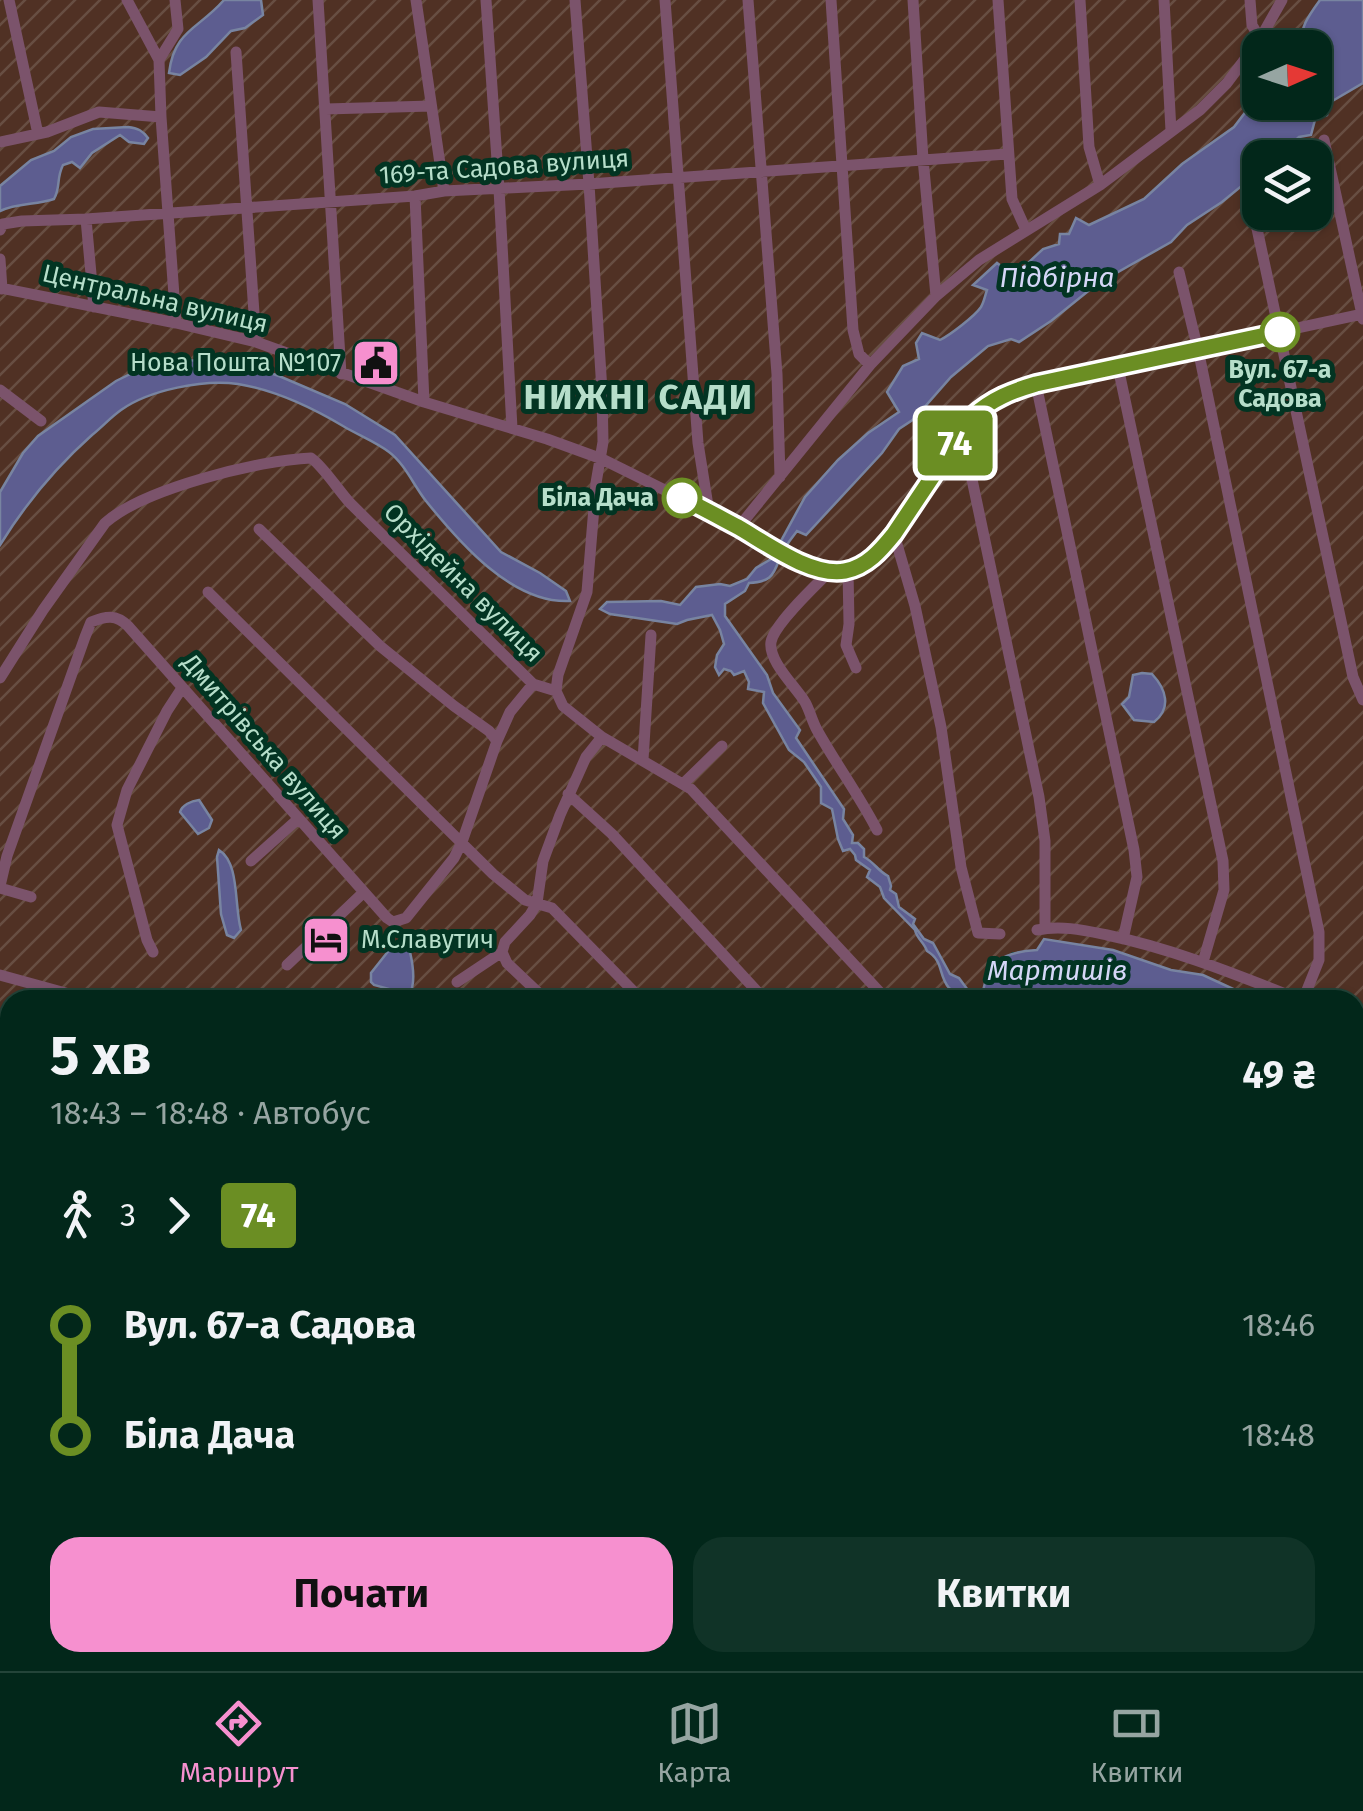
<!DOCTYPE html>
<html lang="uk">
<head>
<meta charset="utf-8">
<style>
  :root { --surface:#02271a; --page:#103327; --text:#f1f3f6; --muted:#96a5a2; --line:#234439; --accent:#f690cf }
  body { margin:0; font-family:"Fira Sans",sans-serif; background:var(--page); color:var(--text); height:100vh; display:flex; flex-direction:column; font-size:38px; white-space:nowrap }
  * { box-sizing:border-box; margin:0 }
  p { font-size:32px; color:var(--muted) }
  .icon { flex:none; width:55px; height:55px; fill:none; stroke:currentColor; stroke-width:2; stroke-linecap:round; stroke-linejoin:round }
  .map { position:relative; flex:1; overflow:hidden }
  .drawer { position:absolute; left:0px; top:990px; width:1365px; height:682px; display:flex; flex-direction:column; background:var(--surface); border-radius:30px 30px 0 0; box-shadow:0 2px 8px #0004,0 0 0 2px var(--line) }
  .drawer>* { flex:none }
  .badge { padding:0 20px; border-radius:8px; font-size:35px; line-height:65px }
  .needle { width:65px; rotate:87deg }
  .fabs { position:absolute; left:1242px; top:30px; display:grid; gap:20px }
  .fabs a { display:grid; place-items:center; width:90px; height:90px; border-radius:20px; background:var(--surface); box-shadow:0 2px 8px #0004,0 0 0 2px var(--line); font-size:50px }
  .map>.badge { position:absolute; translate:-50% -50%; box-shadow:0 0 0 5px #fff }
  .legs { display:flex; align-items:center; gap:15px; height:110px; padding:0 50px; font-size:32px }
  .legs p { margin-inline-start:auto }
  .overview { display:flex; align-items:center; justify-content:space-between; height:170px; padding:0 50px }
  h1 { font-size:55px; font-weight:700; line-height:75px }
  .cta { display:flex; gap:20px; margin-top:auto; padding:20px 50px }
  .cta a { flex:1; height:115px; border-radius:30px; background:var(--accent); color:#111; font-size:40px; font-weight:700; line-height:115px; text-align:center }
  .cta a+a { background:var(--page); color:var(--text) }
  ul { padding:0 50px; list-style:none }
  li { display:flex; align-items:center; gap:35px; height:110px; font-size:38px }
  li i { display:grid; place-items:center; width:15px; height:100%; margin:0 12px; background:currentColor }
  li i::after { content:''; width:25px; height:25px; margin:-12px; border:8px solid; border-radius:50%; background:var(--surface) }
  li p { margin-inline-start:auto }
  li:first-child i { background:linear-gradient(#0000 50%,currentColor 0) }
  li:last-child i { background:linear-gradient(currentColor 50%,#0000 0) }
  .tab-bar { display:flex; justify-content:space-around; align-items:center; height:140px; border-top:2px solid var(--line); background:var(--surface); font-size:28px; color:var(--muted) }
  .tab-bar a { display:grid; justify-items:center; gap:5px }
  .tab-bar .selected { color:var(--accent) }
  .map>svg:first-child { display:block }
  .garden { fill:url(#garden-furrows); fill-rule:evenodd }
  .water { fill:#5d5d90; stroke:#7884a1; stroke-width:2.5 }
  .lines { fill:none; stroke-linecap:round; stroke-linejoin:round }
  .minor { stroke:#7b536b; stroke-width:11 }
  .line-1-casing { stroke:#fff; stroke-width:22 }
  .line-1 { stroke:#6b8e23; stroke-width:15 }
  .stop-1-dot { fill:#fff; stroke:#6b8e23; stroke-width:5 }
  .labels { text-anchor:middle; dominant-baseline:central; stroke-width:10; stroke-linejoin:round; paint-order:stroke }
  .street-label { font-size:25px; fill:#b6deca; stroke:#023422 }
  .poi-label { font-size:25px; fill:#b6deca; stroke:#023422; text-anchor:end }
  .stop-label { font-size:25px; font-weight:bold; fill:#b6deca; stroke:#023422 }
  .water-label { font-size:28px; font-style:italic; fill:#d5d7f7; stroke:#023422 }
  .district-label { font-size:35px; font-weight:bold; letter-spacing:2.5px; fill:#b6deca; stroke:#023422 }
</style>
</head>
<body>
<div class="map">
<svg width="1363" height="1671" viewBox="0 0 1363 1671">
  <defs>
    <pattern id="garden-furrows" width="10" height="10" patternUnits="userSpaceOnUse" patternTransform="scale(2.5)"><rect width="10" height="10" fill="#503124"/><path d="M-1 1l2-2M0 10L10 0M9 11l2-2" fill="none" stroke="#674e42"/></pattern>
  </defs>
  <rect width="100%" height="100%" fill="#023422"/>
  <path class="garden" d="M0,0H1363V1022L1355,1024V1000H1257L1203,975L1171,970L1113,950L1012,952L985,980L981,1000H10V1662H1325L1340,1671H0ZM1260,48H1315V102H1260ZM1260,158H1315V212H1260Z"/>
  <path class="water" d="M224,0H261L263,15L245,28L231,31L206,57L180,75L169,73C174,30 199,29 224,0Z
    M1320,0H1363V83L1329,103L1327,115L1315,120L1311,135L1299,137L1277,157L1260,158V171L1222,202L1187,225L1171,242L1097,284L1051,321L1019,342L1011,339L988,346L951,377L914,419L899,429L882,453L806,535L797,531C790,540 782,550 779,560C773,577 769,582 749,583L745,591L725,604V616L767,675L773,693L800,730L796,738L844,809L843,819L853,835L852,843H858L864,849V857C874,862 878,871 888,876L891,886L890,890L896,894L899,907L915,919L913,924L924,939L933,943L950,974L959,978L973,997L982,996C988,961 1002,952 1037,950L1044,939L1113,950L1171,970L1203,975L1257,1000H962C958,995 953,992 949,988C938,975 944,961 927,951C924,942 917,939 915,930L884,898L880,887L867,877L870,870L856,860L855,855L850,849L843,851L838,839L832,809L821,803V787L804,762L789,750L763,703L764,692L748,689L749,682L744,671L734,675L731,671L724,669L719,675L715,667L717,655L724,644L720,630L712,615L687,620L677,624L610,614L600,609L607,602L661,601L680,605L696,587L720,584L730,586L747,579L756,568L771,559L805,497L838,460L868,433L899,412L887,392L903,366L919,359L916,343L922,333L940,340C950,335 975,316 981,307C984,302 985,296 987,290L973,285L997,263L1014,276L1043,249L1059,244L1060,234H1069L1076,218L1089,225L1144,199L1182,164L1234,127L1260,93V102H1315V48L1302,47C1299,28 1309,15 1320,0Z
    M128,127C138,128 143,131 148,138L144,144L129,142L120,135L92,153L80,168L72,162L63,165C56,179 61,186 54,199C37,205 17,203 0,211V186L31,160L54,151L71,137L93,129Z
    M215,359L244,364L279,376L345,404L395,435L501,552L540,573L566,591L570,601C512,604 459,542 426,501C414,486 405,464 389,452C376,442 358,435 343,426C311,407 275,390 238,384C204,379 149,390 121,410C111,417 102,427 92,435C56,467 26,503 0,545V492L23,453L38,436L116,381L153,363Z
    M1142,673L1152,674C1166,689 1172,708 1154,722L1134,720L1122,704L1129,697L1133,675Z
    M199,800L212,820L209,828L198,834L180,812C182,805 191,801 199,800Z
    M219,850C240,863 234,906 241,930L234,938L227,935L221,914L217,857Z
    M399,945L410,952C413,965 416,984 409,995L400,997L393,990L374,985L371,982V973L390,949Z
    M1363,1011V1671H1318L1320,1663L1355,1662V1024L1357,1023V1016Z"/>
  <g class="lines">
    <path class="minor" d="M9,0L38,134
      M127,0L159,60L161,117L176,323
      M318,0L341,374
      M416,0L444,191
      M486,0L499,189L512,428
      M665,0L698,443L709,512
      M748,0L777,374L780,477
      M831,0L853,330L859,354L870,365
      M913,0L923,159L936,296
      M998,0L1012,199L1026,230
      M1080,0L1089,147L1100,185
      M1164,0L1171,131
      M1250,0L1252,25L1260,39
      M236,52L256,342
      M159,60L178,29L175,0
      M326,109L431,106
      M1324,140L1363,319
      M0,142L47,132L99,112L161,117
      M415,196L424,402
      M86,219L94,307
      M1256,224L1353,677L1363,700
      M0,230L3,224L22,221L86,219L415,196L444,191L589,184L1007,154
      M0,259L2,289
      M1179,272L1199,354L1319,932V960L1303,1000
      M0,288L176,323L256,342L424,402L547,439L602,459L709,512L801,563L815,568L839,571L858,567L870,560L894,534L973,416L1000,396L1036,384L1363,314
      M1118,367L1223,861L1224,890L1203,962
      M1036,384L1134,850L1137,877L1123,939
      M0,390L41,421
      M962,432L1039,797L1045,841V928
      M738,528L870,365L936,296L979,260L1100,185L1200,110L1227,83L1260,39L1282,0
      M259,529L380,646L454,706L489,731L497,741
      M894,534L915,606L941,727L961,867L978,933L1000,934
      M848,570L849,624L846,645L856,668
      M830,571C816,585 774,624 771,642C768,661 796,687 805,702C810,711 812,721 817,730C836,764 859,795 877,830
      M208,592L493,874L525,900L552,908L642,1000
      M0,678L43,610L105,523C143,489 259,460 311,458C323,466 338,490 350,503L533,684L556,691L563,706L602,737L691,789L887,1000
      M556,691L558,675L587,592L596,483L603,442L602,391L589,184L575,0
      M643,760L651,635
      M683,784L722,746
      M568,794L612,834L765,1000
      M251,861L298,819
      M0,886L7,856L85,637L91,622C106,616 116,614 128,626L387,918L393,922L406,918L454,858L462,842L497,741L510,712L533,684
      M0,888L31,897
      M1037,930C1061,925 1083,930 1107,935C1174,949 1237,975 1301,1000
      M153,952L147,940L117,825L127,790L167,711L182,688
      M502,952L507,963L546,1000
      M287,965L364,892
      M0,975L91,1000
      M457,982L502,952L505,942L530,915L537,903L543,861L560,815L586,757L602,737
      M0,1059L10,1062
      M0,1191L10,1155
      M0,1468L10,1437
      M597,1662L599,1671
      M694,1662L724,1666L746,1662
      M778,1662L784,1671
      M845,1662L850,1671
      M916,1662L922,1671
      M989,1662L993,1669L1016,1670L1028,1667L1026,1662
      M1233,1662L1250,1671
      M25,1671L27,1662
      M109,1671L111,1662
      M215,1671L222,1662
      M316,1671L322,1662
      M417,1671L423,1662
      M521,1671L528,1662
      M657,1671L674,1662
      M1301,1671L1303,1662"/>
  </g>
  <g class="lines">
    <g class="line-1-casing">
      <path id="line-1" d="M682,498C701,507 719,517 738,527C766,543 811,577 845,571C867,567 881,550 894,534L973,416C992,399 1012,391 1036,384L1280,332"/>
    </g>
    <use href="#line-1" class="line-1"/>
  </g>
  <defs>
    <g id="civic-square" transform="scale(2.5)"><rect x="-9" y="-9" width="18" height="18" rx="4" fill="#f690cf" stroke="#023422"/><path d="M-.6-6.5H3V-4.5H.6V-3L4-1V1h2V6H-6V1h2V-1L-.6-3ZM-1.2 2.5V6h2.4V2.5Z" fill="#111"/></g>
    <g id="hotel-square" transform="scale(2.5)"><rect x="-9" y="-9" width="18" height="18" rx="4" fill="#f690cf" stroke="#023422"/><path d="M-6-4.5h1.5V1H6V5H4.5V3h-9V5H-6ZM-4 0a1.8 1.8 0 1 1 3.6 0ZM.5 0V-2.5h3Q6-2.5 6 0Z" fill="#111"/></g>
  </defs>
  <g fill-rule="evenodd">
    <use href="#civic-square" x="376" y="363"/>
    <use href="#hotel-square" x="326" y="940"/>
  </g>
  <g class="stop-1-dot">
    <circle cx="1280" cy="332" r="18"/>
    <circle cx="682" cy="498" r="18"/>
  </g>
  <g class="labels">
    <g class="street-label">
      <text transform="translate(504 167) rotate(-4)">169-та Садова вулиця</text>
      <text transform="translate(155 299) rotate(13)">Центральна вулиця</text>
      <text transform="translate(463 583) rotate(45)">Орхідейна вулиця</text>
      <text transform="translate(264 747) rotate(49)">Дмитрівська вулиця</text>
    </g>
    <g class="poi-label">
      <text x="341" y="363">Нова Пошта №107</text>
      <text x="361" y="940" text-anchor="start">М.Славутич</text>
    </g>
    <g class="stop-label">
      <text x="1280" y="370">Вул. 67-а<tspan x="1280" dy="29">Садова</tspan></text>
      <text x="654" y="498" text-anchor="end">Біла Дача</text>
    </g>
    <g class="water-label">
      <text x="1057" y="277">Підбірна</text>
      <text x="1057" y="970">Мартишів</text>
    </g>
    <g class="district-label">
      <text x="639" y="397">НИЖНІ САДИ</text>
    </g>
  </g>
</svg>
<div class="fabs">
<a><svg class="needle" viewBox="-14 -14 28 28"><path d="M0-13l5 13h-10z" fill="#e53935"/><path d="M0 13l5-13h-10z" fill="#96a5a2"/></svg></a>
<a><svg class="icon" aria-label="layers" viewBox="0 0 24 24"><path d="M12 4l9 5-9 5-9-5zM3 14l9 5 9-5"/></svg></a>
</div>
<b class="badge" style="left:955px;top:443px;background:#6b8e23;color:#fff">74</b>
<section class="drawer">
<div class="overview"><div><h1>5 хв</h1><p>18:43 – 18:48 · Автобус</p></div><b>49 ₴</b></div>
<div class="legs"><svg class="icon" aria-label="walk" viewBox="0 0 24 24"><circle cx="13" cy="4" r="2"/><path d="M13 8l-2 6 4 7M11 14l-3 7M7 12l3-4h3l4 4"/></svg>3<svg class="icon" aria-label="forward" viewBox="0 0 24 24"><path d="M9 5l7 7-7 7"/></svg><b class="badge" style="background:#6b8e23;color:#fff">74</b></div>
<ul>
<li><i style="color:#6b8e23"></i><b>Вул. 67-а Садова</b><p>18:46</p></li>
<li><i style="color:#6b8e23"></i><b>Біла Дача</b><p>18:48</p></li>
</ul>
<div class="cta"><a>Почати</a><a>Квитки</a></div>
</section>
</div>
<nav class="tab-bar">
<a class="selected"><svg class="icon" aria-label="directions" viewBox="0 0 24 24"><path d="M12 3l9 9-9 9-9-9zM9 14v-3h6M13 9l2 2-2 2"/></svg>Маршрут</a>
<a><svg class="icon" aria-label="map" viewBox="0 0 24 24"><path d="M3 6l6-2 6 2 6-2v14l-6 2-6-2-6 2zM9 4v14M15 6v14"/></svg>Карта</a>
<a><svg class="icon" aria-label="tickets" viewBox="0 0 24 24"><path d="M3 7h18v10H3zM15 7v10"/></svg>Квитки</a>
</nav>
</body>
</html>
